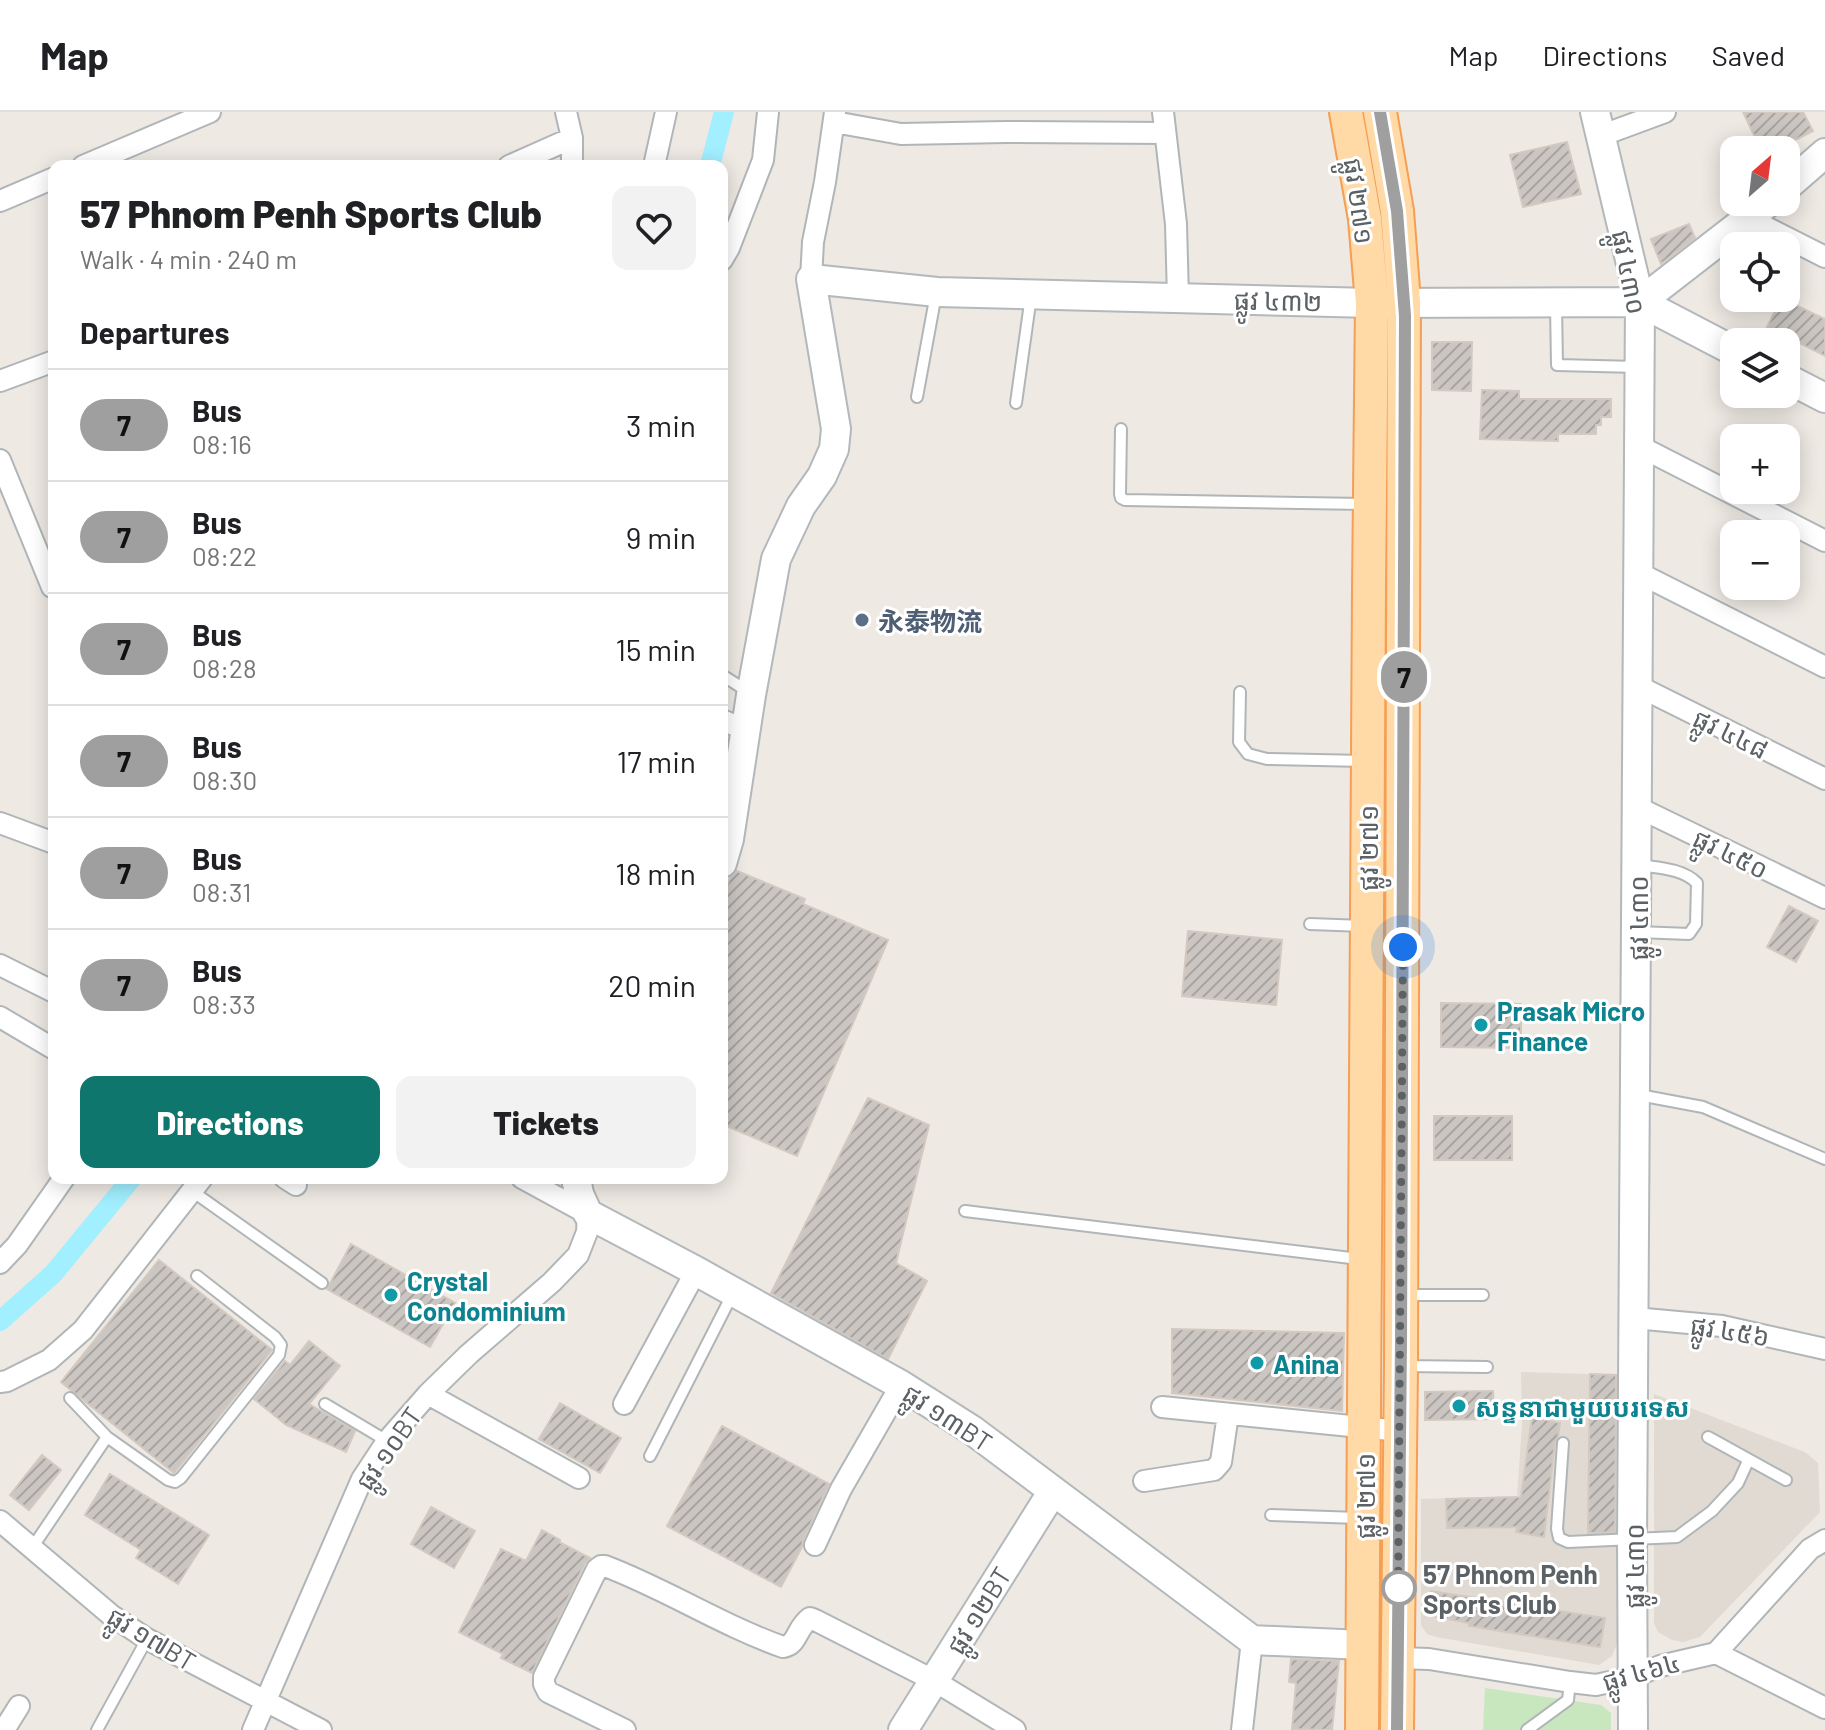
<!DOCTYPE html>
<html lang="en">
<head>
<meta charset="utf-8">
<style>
  :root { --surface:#fff; --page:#f2f2f2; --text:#202124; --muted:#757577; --line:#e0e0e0; --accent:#0f766e }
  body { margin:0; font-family:Barlow,"Noto Sans SC","Noto Sans Khmer",sans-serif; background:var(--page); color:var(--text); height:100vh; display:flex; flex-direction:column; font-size:30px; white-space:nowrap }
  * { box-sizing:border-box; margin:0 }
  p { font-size:26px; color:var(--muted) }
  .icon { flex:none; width:44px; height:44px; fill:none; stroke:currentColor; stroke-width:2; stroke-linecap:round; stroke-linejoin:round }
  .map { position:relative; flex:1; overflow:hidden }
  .sheet { position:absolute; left:48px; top:48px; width:680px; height:1024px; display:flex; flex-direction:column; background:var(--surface); border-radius:16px; box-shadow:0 4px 20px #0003 }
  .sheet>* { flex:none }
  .badge { padding:0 16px; border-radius:26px; font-size:28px; line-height:52px }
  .needle { width:52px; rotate:28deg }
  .buttons { position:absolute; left:1720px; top:24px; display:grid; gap:16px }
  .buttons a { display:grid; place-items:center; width:80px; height:80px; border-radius:16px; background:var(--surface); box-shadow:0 4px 20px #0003; font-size:40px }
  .you { position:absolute; width:40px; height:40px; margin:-20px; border:6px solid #fff; border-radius:50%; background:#1a73e8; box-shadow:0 0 0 12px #1a73e833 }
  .map>.badge { position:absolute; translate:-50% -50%; box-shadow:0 0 0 4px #fff }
  h2 { padding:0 32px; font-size:30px; line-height:72px }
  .round { display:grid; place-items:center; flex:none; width:84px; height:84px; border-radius:16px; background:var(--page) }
  .summary { display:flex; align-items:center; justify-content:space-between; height:136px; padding:0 32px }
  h1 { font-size:38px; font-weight:800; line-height:60px }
  .action { display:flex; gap:16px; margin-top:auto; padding:16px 32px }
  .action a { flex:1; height:92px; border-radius:16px; background:var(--accent); color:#fff; font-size:32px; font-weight:800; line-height:92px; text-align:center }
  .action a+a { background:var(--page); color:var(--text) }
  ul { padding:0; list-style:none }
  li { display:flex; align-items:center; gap:24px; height:112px; padding:0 32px; border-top:2px solid var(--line) }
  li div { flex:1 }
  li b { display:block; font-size:30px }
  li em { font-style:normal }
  li .badge { min-width:88px; font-weight:700; text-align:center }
  header { display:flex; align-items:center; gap:48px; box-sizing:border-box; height:112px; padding:0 40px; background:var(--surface); border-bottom:2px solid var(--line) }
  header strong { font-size:38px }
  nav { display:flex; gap:44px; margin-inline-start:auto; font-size:28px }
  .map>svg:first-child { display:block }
  .education { fill:#e0dad3 }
  .green { fill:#c9e7be }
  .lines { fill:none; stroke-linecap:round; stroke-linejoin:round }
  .canal { stroke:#a2efff; stroke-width:20 }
  .building { fill:url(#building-hatch); stroke:#d3c9c1; stroke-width:2 }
  .lane-casing { stroke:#b0b6b8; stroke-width:14 }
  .street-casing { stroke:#b0b6b8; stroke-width:24 }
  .secondary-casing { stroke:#b2b8bb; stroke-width:32 }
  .primary-casing { stroke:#f69e54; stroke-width:36 }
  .lane { stroke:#fff; stroke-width:10 }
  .street { stroke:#fff; stroke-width:20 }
  .secondary { stroke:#fff; stroke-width:28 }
  .primary { stroke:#ffdaa7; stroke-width:32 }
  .line-casing { stroke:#fff; stroke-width:18 }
  .line { stroke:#9f9f9f; stroke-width:12 }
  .walk { stroke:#5b6164; stroke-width:8; stroke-dasharray:0 14.4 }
  .service-dot { fill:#5c6f8a; stroke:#fff; stroke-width:3 }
  .culture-dot { fill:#0f9aa8; stroke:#fff; stroke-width:3 }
  .stop-dot { fill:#fff; stroke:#9f9f9f; stroke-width:4 }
  .labels { text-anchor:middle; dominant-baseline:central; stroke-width:6; stroke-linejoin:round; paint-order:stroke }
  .street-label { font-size:26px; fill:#5b6164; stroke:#fff }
  .service-label { font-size:26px; font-weight:bold; fill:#4e5e75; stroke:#fff; text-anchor:start }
  .culture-label { font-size:26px; font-weight:bold; fill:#0d838f; stroke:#fff; text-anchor:start }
  .stop-label { font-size:26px; font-weight:bold; fill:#5b6164; stroke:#fff; text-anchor:start }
</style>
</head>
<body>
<header>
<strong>Map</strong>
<nav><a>Map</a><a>Directions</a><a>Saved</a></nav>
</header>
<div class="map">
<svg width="1825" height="1618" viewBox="0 0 1825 1618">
  <defs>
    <pattern id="building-hatch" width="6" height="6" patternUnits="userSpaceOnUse" patternTransform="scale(2)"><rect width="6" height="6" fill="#cbc6c2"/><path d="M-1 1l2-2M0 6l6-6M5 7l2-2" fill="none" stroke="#a8a4a1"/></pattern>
  </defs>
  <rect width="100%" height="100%" fill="#eee9e3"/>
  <path class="education" d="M1521,1260L1620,1263L1618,1530L1612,1544L1599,1553L1436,1525L1427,1522L1421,1513V1387L1517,1384L1522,1312Z
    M1654,1282L1805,1340L1818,1351L1820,1400L1700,1525L1683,1530L1672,1528L1658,1520L1654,1511Z"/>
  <path class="green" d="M1485,1576L1601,1593L1611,1601V1618H1483Z"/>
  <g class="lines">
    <path class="canal" d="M710,54L724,0
      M0,1209L53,1162L132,1066"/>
  </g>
  <path class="building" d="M1743,0H1803L1813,19L1785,33L1787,38H1761Z
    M1567,30L1581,82L1523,95L1510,43Z
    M1689,112L1695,126L1661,152L1651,127Z
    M1781,186L1825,207V244L1792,227L1791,230H1760Z
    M1432,230H1472L1471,279L1432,278Z
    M1482,278L1519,279V287H1611V305H1601V313H1596V322H1558V329L1480,327Z
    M737,759L805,787L803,792L888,828L797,1044L722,1012V784L730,766Z
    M1789,794L1818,809L1796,850L1767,835Z
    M1188,819L1282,828L1276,893L1182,884Z
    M1441,891L1521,892V936L1441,935Z
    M868,986L929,1013L896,1151L927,1169L888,1247L771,1181Z
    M1434,1004H1512V1048H1434Z
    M351,1132L455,1191L430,1235L327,1177Z
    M159,1148L272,1238L174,1361L61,1270Z
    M1172,1217L1344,1221L1342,1299L1172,1281Z
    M309,1229L340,1254L309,1292L355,1319L346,1340L286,1313L254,1287L285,1249L290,1253Z
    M1590,1262L1616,1263L1615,1420L1588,1421Z
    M1493,1279L1494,1307L1425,1308V1280Z
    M560,1291L621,1326L600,1361L539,1327Z
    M1532,1305L1560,1311L1558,1325L1555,1330L1544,1425L1516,1420L1517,1415L1447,1416L1446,1387L1521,1385Z
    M722,1314L829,1372L803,1428L802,1435L781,1475L667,1414Z
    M42,1343L61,1358L29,1398L10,1383Z
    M110,1362L209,1423L178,1472L136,1446L141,1438L85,1403Z
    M431,1395L475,1419L454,1456L411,1432Z
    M542,1418L560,1428L559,1430L590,1446L585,1451L532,1561L501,1546L503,1542L459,1520L501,1437L526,1449Z
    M1431,1479L1605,1506L1600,1535L1469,1514V1511L1427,1503Z
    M1291,1547L1339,1549L1332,1618L1292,1617L1296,1571L1289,1570Z"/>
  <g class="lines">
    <g class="lane-casing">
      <path id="lane" d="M1556,193L1557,253L1637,255
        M917,285L936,182
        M1016,291L1031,184
        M1121,317L1120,382L1121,386L1125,388L1365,392
        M722,563L747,579
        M1240,580L1239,630L1248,642L1267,647L1365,649
        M1310,812L1364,814
        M1638,820L1689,822L1696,812L1697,771C1682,756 1658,756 1639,753
        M1639,983L1703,995L1825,1047
        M192,1079L322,1171
        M965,1099L1359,1147
        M1404,1183H1483
        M1403,1254L1487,1255
        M70,1286L107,1325L168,1368L175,1370L181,1366L279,1243L281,1233L275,1225L197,1164
        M325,1292L387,1329
        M1708,1325L1786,1368
        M1563,1331L1557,1417L1559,1426L1568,1430L1677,1425L1712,1399L1738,1371L1748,1349
        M650,1344L732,1183
        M1271,1403L1358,1406
        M32,1436L107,1325
        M97,1618L147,1527
        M1527,1618L1568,1588L1570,1570"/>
    </g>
    <g class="street-casing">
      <path id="street" d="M566,0L572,26V54
        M1163,0L1176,112L1178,186
        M834,10L901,22L1006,20L1165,21
        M1600,24L1665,0
        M83,54L210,0
        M509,54L572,26
        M654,54L666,0
        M0,89L54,66
        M1750,107L1825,145
        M722,148L729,136L763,48L768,0
        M811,167L813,130L825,70L835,0
        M0,269L54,249
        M1639,334L1825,429
        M0,348L52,475
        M1639,461L1825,555
        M1638,574L1825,667
        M722,608L746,618
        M1637,695L1825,786
        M0,711L54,731
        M0,853L54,880
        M0,905L54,937
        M285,1066L296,1073
        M0,1151L17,1133L64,1066
        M1634,1206L1722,1214L1825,1237
        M0,1270L7,1269L49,1248L83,1218L202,1066
        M428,1282L579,1366
        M624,1292L696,1159
        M1162,1295L1400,1319
        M1144,1369L1214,1358L1221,1350L1228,1302
        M0,1409L111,1503L147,1527L321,1618
        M815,1433L841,1377L901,1273
        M1716,1541L1810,1437L1825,1428
        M1398,1546L1429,1547L1570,1570L1596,1573L1633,1565L1660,1554L1716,1541L1825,1596
        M4,1618L19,1594
        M253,1618L362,1367L387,1329L428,1282L469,1242L552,1170L578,1143L587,1120L588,1102L522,1066
        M625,1618L548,1580L544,1572V1565L597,1457L601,1454H605C666,1477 721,1513 783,1535C798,1533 796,1516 810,1506L815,1508L933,1568L1015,1618
        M1242,1618L1252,1528"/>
    </g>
    <g class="secondary-casing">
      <path id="secondary" d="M1595,0L1640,190L1632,1428L1633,1618
        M1786,75L1825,41
        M1640,190L1769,90
        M1786,266L1825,286
        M722,751L729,727L751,583L776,447L801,394L822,364L834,337L836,317L811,167L937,180L1372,191L1640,190L1734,239
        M576,1066L579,1082L588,1102L696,1159L901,1273L972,1318L1252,1528L1363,1533
        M903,1618L1053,1379"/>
    </g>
    <g class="primary-casing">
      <path id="primary" d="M1346,0L1365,107L1372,191L1369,477L1362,1618
        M1380,0L1397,99L1404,190L1401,1254L1397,1618"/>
    </g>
    <use href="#lane" class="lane"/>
    <use href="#street" class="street"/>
    <use href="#secondary" class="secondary"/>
    <use href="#primary" class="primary"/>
  </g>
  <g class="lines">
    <g class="line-casing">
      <path id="line" d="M1380,0L1397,99L1405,204L1401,1230L1397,1618"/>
    </g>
    <use href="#line" class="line"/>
    <path class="walk" d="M1399,1476L1398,1489L1403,835"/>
  </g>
  <circle class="service-dot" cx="862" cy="508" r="8"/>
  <g class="culture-dot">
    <circle cx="1481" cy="913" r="8"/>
    <circle cx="391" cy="1183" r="8"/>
    <circle cx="1257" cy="1251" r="8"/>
    <circle cx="1459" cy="1294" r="8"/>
  </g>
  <circle class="stop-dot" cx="1399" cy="1476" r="16"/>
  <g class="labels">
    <g class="street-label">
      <text transform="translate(1360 89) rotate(82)">ផ្លូវ ២៧១</text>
      <text transform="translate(1630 160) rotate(79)">ផ្លូវ ៤៣០</text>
      <text transform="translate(1278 188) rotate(1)">ផ្លូវ ៤៣២</text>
      <text transform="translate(1731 621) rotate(26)">ផ្លូវ ៤៤៨</text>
      <text transform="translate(1367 736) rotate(-90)">ផ្លូវ ២៧១</text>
      <text transform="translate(1731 741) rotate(26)">ផ្លូវ ៤៥០</text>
      <text transform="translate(1637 806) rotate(-90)">ផ្លូវ ៤៣០</text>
      <text transform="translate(1730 1218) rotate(9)">ផ្លូវ ៤៥៦</text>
      <text transform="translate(948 1305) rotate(33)">ផ្លូវ ១៣BT</text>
      <text transform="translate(388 1336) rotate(-55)">ផ្លូវ ១០BT</text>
      <text transform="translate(1364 1384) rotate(-90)">ផ្លូវ ២៧១</text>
      <text transform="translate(1633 1454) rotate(-90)">ផ្លូវ ៤៣០</text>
      <text transform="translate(978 1498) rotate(-58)">ផ្លូវ ១២BT</text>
      <text transform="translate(152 1526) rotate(31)">ផ្លូវ ១៧BT</text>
      <text transform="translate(1641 1559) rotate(-15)">ផ្លូវ ៤៦៤</text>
    </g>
    <g class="service-label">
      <text x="878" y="508">永泰物流</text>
    </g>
    <g class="culture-label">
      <text x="1497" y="898">Prasak Micro<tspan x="1497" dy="30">Finance</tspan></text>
      <text x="407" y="1168">Crystal<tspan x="407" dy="30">Condominium</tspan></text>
      <text x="1273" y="1251">Anina</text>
      <text x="1475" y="1294">សន្ទនាជាមួយបរទេស</text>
    </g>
    <g class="stop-label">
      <text x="1423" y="1461">57 Phnom Penh<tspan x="1423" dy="30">Sports Club</tspan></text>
    </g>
  </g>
</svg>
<div class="buttons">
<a><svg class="needle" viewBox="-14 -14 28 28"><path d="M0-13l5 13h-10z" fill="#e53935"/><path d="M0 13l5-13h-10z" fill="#757577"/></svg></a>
<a><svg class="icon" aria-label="locate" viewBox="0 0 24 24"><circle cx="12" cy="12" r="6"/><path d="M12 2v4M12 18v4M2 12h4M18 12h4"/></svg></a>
<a><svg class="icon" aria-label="layers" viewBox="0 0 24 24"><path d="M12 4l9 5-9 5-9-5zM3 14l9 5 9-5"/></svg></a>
<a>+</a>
<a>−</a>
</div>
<div class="you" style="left:1403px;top:835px"></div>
<b class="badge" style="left:1404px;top:565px;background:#9f9f9f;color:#111">7</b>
<section class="sheet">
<div class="summary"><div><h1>57 Phnom Penh Sports Club</h1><p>Walk · 4 min · 240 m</p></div><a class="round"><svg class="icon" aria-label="heart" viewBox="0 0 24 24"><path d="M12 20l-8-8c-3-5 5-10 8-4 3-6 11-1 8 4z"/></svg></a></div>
<h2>Departures</h2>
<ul>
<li><span class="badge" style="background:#9f9f9f;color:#111">7</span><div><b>Bus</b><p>08:16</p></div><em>3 min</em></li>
<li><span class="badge" style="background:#9f9f9f;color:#111">7</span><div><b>Bus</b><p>08:22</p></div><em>9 min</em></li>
<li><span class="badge" style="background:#9f9f9f;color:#111">7</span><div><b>Bus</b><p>08:28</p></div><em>15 min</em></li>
<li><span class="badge" style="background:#9f9f9f;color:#111">7</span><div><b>Bus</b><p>08:30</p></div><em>17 min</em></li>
<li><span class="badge" style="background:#9f9f9f;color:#111">7</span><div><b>Bus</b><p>08:31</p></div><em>18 min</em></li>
<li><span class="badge" style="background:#9f9f9f;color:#111">7</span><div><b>Bus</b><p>08:33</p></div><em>20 min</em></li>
</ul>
<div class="action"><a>Directions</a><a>Tickets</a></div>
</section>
</div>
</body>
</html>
